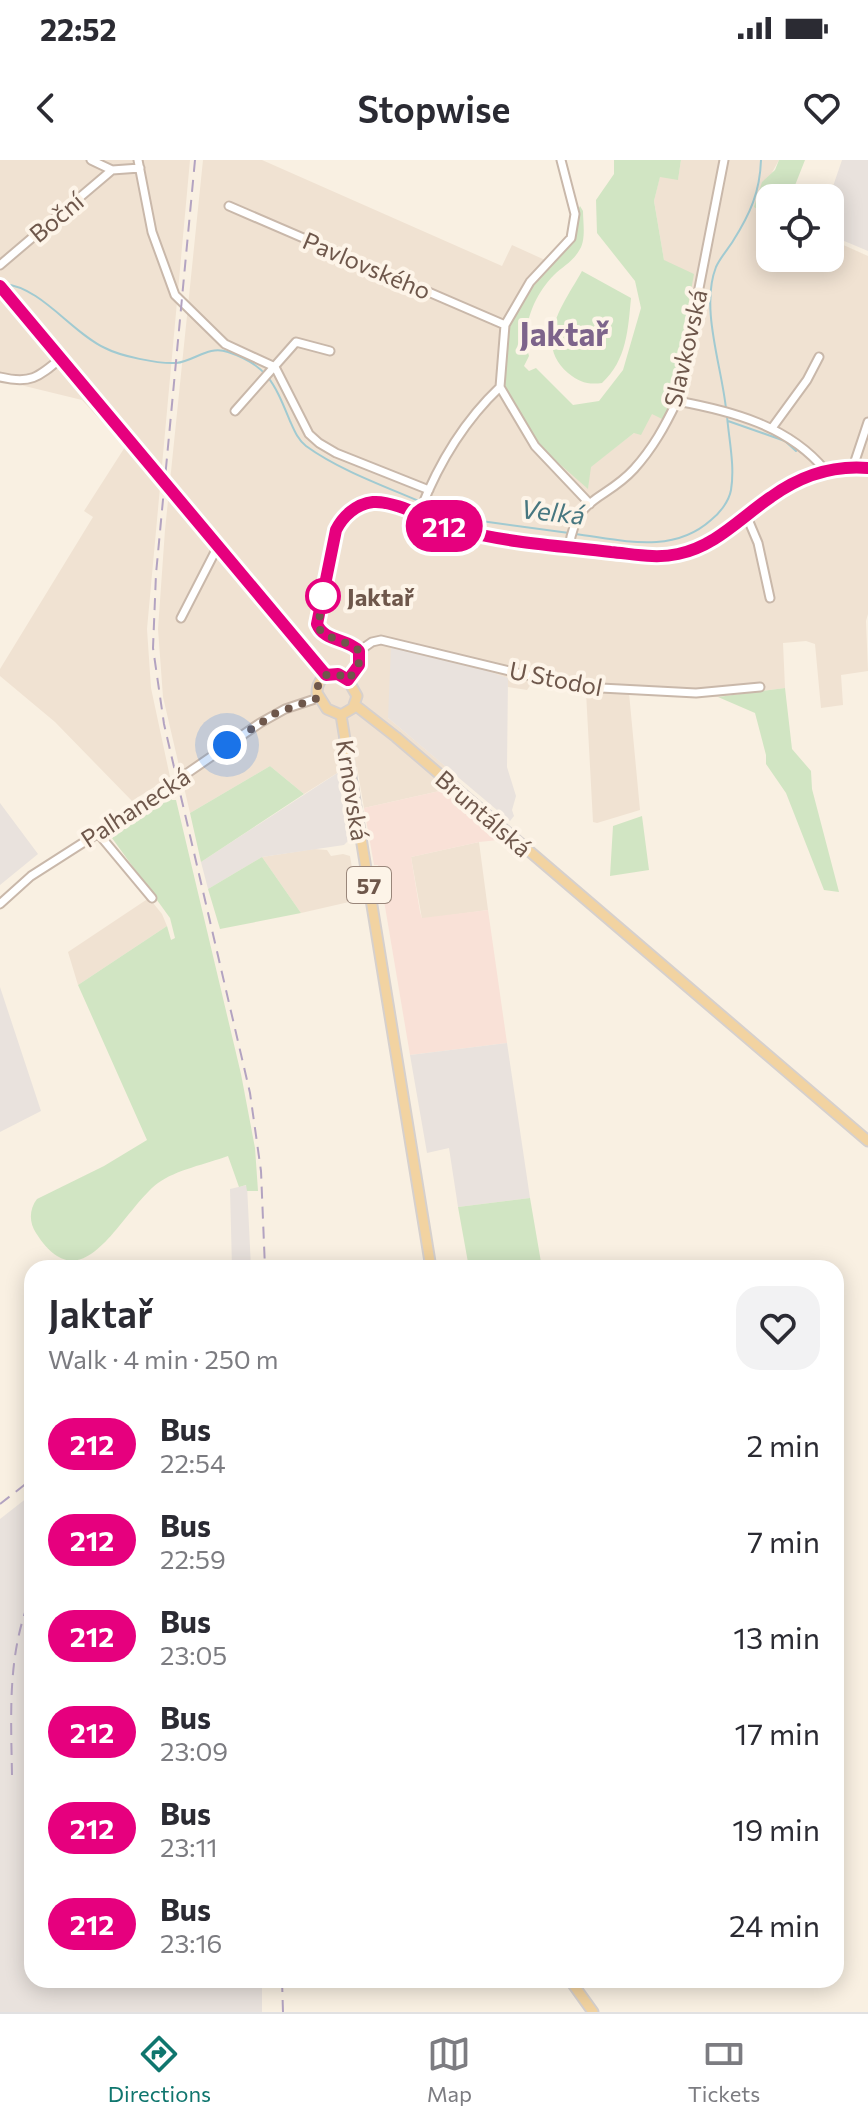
<!DOCTYPE html>
<html lang="en">
<head>
<meta charset="utf-8">
<style>
  :root { --surface:#fff; --page:#f2f2f3; --text:#2b2b33; --muted:#7c7c81; --line:#e1e1e2; --accent:#0f766e }
  body { margin:0; font-family:Commissioner,sans-serif; background:var(--page); color:var(--text); height:100vh; display:flex; flex-direction:column; font-size:30px; white-space:nowrap }
  * { box-sizing:border-box; margin:0 }
  p { font-size:26px; color:var(--muted) }
  .icon { flex:none; width:44px; height:44px; fill:none; stroke:currentColor; stroke-width:2; stroke-linecap:round; stroke-linejoin:round }
  .map { position:relative; flex:1; overflow:hidden }
  .side { position:absolute; left:24px; top:1100px; width:820px; height:728px; display:flex; flex-direction:column; background:var(--surface); border-radius:24px; box-shadow:0 4px 20px #0003 }
  .side>* { flex:none }
  .badge { padding:0 16px; border-radius:26px; font-size:28px; line-height:52px }
  .buttons { position:absolute; left:756px; top:24px; display:grid; gap:16px }
  .buttons a { display:grid; place-items:center; width:88px; height:88px; border-radius:16px; background:var(--surface); box-shadow:0 4px 20px #0003; font-size:40px }
  .you { position:absolute; width:40px; height:40px; margin:-20px; border:6px solid #fff; border-radius:50%; background:#1a73e8; box-shadow:0 0 0 12px #1a73e833 }
  .map>.badge { position:absolute; translate:-50% -50%; box-shadow:0 0 0 4px #fff }
  .round { display:grid; place-items:center; flex:none; width:84px; height:84px; border-radius:24px; background:var(--page) }
  .headline { display:flex; align-items:center; justify-content:space-between; height:136px; padding:0 24px }
  h1 { font-size:38px; font-weight:600; line-height:60px }
  ul { padding:0; list-style:none }
  li { display:flex; align-items:center; gap:24px; height:96px; padding:0 24px }
  li div { flex:1 }
  li b { display:block; font-size:30px }
  li em { font-style:normal }
  li .badge { min-width:88px; font-weight:700; text-align:center }
  .status { display:flex; justify-content:space-between; align-items:center; height:56px; padding:0 40px; background:var(--surface); direction:ltr }
  .status svg { height:22px; fill:currentColor }
  header { display:flex; justify-content:space-between; align-items:center; height:104px; padding:0 24px; background:var(--surface); font-size:36px; font-weight:600 }
  .tabs { display:flex; justify-content:space-around; align-items:center; height:112px; border-top:2px solid var(--line); background:var(--surface); font-size:22px; color:var(--muted) }
  .tabs a { display:grid; justify-items:center; gap:4px }
  .tabs .current { color:var(--accent) }
  .map>svg:first-child { display:block }
  .residential { fill:#f0e2d2 }
  .commercial { fill:#f9e1d7 }
  .industrial { fill:#e9e2dd }
  .green { fill:#d1e5c3 }
  .lines { fill:none; stroke-linecap:round; stroke-linejoin:round }
  .stream { stroke:#a1cad1; stroke-width:2 }
  .minor-casing { stroke:#c9b8aa; stroke-width:11 }
  .major-casing { stroke:#d6d0cd; stroke-width:13 }
  .minor { stroke:#fff; stroke-width:7 }
  .major { stroke:#f2d3a1; stroke-width:9 }
  .rail { stroke:#b3a3c1; stroke-width:2; stroke-dasharray:12 8; stroke-linecap:butt }
  .line-casing { stroke:#fff; stroke-width:18 }
  .line { stroke:#e6007e; stroke-width:12 }
  .walk { stroke:#6e574b; stroke-width:8; stroke-dasharray:0 14.4 }
  .stop-dot { fill:#fff; stroke:#e6007e; stroke-width:4 }
  .labels { text-anchor:middle; dominant-baseline:central; stroke-width:8; stroke-linejoin:round; paint-order:stroke }
  .shield { fill:#fdf4e8; stroke:#99867a; stroke-width:2 }
  .shield-label { font-size:22px; font-weight:bold; fill:#6e574b }
  .street-label { font-size:24px; fill:#6e574b; stroke:#fdf4e8 }
  .stop-label { font-size:24px; font-weight:bold; fill:#6e574b; stroke:#fdf4e8; text-anchor:start }
  .water-label { font-size:26px; font-style:italic; fill:#477780; stroke:#fdf4e8 }
  .district-label { font-size:32px; font-weight:bold; fill:#7d648b; stroke:#fdf4e8 }
</style>
</head>
<body>
<div class="status"><b>22:52</b><svg viewBox="0 0 49 12"><path d="M0 12V9h3v3zM5 12V6h3v6zM10 12V3h3v9zM15 12V0h3v12zM26 1h20v11H26zM47 4h2v5h-2z"/></svg></div>
<header><svg class="icon" aria-label="back" viewBox="0 0 24 24"><path d="M15 5l-7 7 7 7"/></svg>Stopwise<svg class="icon" aria-label="heart" viewBox="0 0 24 24"><path d="M12 20l-8-8c-3-5 5-10 8-4 3-6 11-1 8 4z"/></svg></header>
<div class="map">
<svg width="868" height="1852" viewBox="0 0 868 1852">
  <rect width="100%" height="100%" fill="#f9f0e2"/>
  <path class="residential" d="M0,0H190L147,469L151,528L170,617L132,641L55,562L0,516V509L93,357L84,351L125,287L82,240L0,220Z
    M203,0H262L502,106L512,85L545,100L507,168L504,225L588,328L590,307L634,273L664,100L654,41L660,16L678,19L681,0H779L769,18L767,39L770,40V98H789L795,105H803L808,98H830V79L868,96V454L866,461L868,511L841,515L843,545L821,548L815,484L806,481L783,483L785,528L718,537L629,533L640,650L597,663L593,662L586,532L534,520L527,530L508,527L507,518L454,499L388,558L457,616L444,630L364,648L357,607L342,610L304,634L270,606L190,653L163,537L158,469L165,370Z
    M479,682L488,750L422,759L411,697Z
    M314,689L327,690L331,696L343,694L350,696L358,743L349,742L301,753L262,697Z
    M149,738L162,754L167,766L78,825L68,792Z"/>
  <path class="commercial" d="M444,630L508,679L479,682L411,697L420,752L422,758L488,750L507,883L410,895L378,705H374L364,648Z"/>
  <path class="industrial" d="M842,0H868V91L830,75L829,38Z
    M391,486L454,499L508,518L507,607L516,636L512,650L514,656L510,661L388,558Z
    M342,610L339,619L348,681L344,685L262,697L208,729L201,702Z
    M0,643L38,694L0,725Z
    M0,827L41,951L0,972Z
    M507,883L530,1038L458,1047L449,988L427,993L410,895Z
    M247,1025L251,1108H232L230,1029Z
    M32,1334V1820H262V1852H0V1359Z"/>
  <path class="green" d="M614,0H681L678,20L660,17L654,41L664,100L694,114L671,241L664,260L652,254L641,275L634,273L591,307L588,329L539,286L504,225L507,168L532,124L571,83L577,52L580,46L583,51C583,62 586,79 580,89C573,102 563,106 554,115C534,135 520,169 529,196L524,206L529,211L536,208L573,245L599,241L623,210L641,148L635,121L597,73L596,40L614,14Z
    M779,0H805L790,38L767,39L759,50L754,47L762,22L775,10Z
    M582,111L631,138C628,169 627,200 602,223C588,225 579,222 568,213C532,182 565,142 582,111Z
    M785,528L792,589L811,611L812,629L839,732L824,730L786,633L766,604V595L755,553L718,537Z
    M270,606L304,634L201,702L190,653Z
    M168,635L172,640H176L241,914L255,988L258,1031H247L246,1025L239,1027L228,996C206,1004 176,1010 158,1023C120,1052 83,1147 36,1073C29,1063 29,1049 37,1039L104,1006L147,980L78,825L167,766L171,780L175,778L170,758L112,678Z
    M642,656L649,710L610,716L613,666Z
    M262,697L301,753L220,769L208,729Z
    M530,1038L542,1108H469L458,1047Z"/>
  <g class="lines">
    <path class="stream" d="M4,124C41,127 71,172 105,188C120,196 158,204 176,203C195,201 208,185 228,192C268,205 275,225 290,261C294,270 298,280 306,286C339,310 384,326 421,342
      M726,249C722,207 700,148 716,107C720,98 728,89 733,81C750,54 760,32 761,0
      M728,261L785,281L796,291
      M427,345L481,361L569,373
      M575,374C622,380 672,395 711,360C720,353 729,341 731,330C735,306 729,280 727,256"/>
    <g class="minor-casing">
      <path id="minor" d="M91,0L112,10L140,8
        M138,0L152,72L175,135L225,184L275,207L309,274L319,283L336,293L429,330
        M561,0L575,54L571,78L530,122L505,165L500,227L535,286L590,344
        M229,46L505,165
        M0,105L112,10
        M0,217C30,224 38,218 61,198
        M677,241C732,251 789,266 825,310
        M235,251L296,182L330,191
        M772,268L807,220L819,197
        M853,307L868,262
        M418,356C436,308 463,262 500,227
        M747,357L758,383L770,438
        M569,387C577,334 604,342 634,309C653,288 665,266 677,241L724,0
        M181,458L218,386
        M359,491L372,482L381,480L551,521L601,528L696,533L760,527
        M348,520L359,505V491L352,484L322,473L317,462C324,429 324,363 359,347C386,334 418,358 445,366C484,378 524,381 565,386C596,390 629,397 661,396C707,396 736,361 771,337C800,316 833,305 868,308
        M97,672L152,738
        M0,744L31,716L128,654L260,563L285,549L318,538"/>
    </g>
    <g class="major-casing">
      <path id="major" d="M0,126L326,515
        M335,513L348,520L357,536L353,548L341,555L327,549L317,533C317,521 324,514 335,513Z
        M355,545L396,577L868,981
        M341,555L431,1108
        M570,1820L593,1852"/>
    </g>
    <use href="#minor" class="minor"/>
    <use href="#major" class="major"/>
    <path class="rail" d="M195,0L156,414L153,488L164,564L250,933L261,1011L265,1108
      M242,1108V1100
      M0,1344L32,1319
      M12,1615C11,1553 7,1492 32,1434
      M282,1820L283,1852"/>
  </g>
  <g class="lines">
    <g class="line-casing">
      <path id="line" d="M0,126L326,515L338,514L348,520L359,505V491C347,478 324,482 317,464L336,370C343,356 356,344 373,342C397,340 435,364 460,370C509,383 561,386 611,392C633,394 656,399 678,394C716,386 740,358 771,337C800,316 832,305 868,308"/>
    </g>
    <use href="#line" class="line"/>
    <path class="walk" d="M227,585L276,553L318,538V524L326,515L338,514L348,520C356,509 365,500 356,487L323,474L318,467L323,436"/>
  </g>
  <circle class="stop-dot" cx="323" cy="436" r="16"/>
  <g class="labels">
    <rect class="shield" x="347" y="707" width="44" height="36" rx="6"/>
    <g class="shield-label">
      <text x="369" y="725">57</text>
    </g>
    <g class="street-label">
      <text transform="translate(56 57) rotate(-40)">Boční</text>
      <text transform="translate(367 105) rotate(23)">Pavlovského</text>
      <text transform="translate(685 188) rotate(-77)">Slavkovská</text>
      <text transform="translate(556 518) rotate(11)">U Stodol</text>
      <text transform="translate(353 630) rotate(81)">Krnovská</text>
      <text transform="translate(135 647) rotate(-33)">Palhanecká</text>
      <text transform="translate(484 653) rotate(41)">Bruntálská</text>
    </g>
    <g class="stop-label">
      <text x="347" y="436">Jaktař</text>
    </g>
    <g class="water-label">
      <text transform="translate(553 351) rotate(6)">Velká</text>
    </g>
    <g class="district-label">
      <text x="564" y="173">Jaktař</text>
    </g>
  </g>
</svg>
<div class="buttons">
<a><svg class="icon" aria-label="locate" viewBox="0 0 24 24"><circle cx="12" cy="12" r="6"/><path d="M12 2v4M12 18v4M2 12h4M18 12h4"/></svg></a>
</div>
<div class="you" style="left:227px;top:585px"></div>
<b class="badge" style="left:444px;top:366px;background:#e6007e;color:#fff">212</b>
<section class="side">
<div class="headline"><div><h1>Jaktař</h1><p>Walk · 4 min · 250 m</p></div><a class="round"><svg class="icon" aria-label="heart" viewBox="0 0 24 24"><path d="M12 20l-8-8c-3-5 5-10 8-4 3-6 11-1 8 4z"/></svg></a></div>
<ul>
<li><span class="badge" style="background:#e6007e;color:#fff">212</span><div><b>Bus</b><p>22:54</p></div><em>2 min</em></li>
<li><span class="badge" style="background:#e6007e;color:#fff">212</span><div><b>Bus</b><p>22:59</p></div><em>7 min</em></li>
<li><span class="badge" style="background:#e6007e;color:#fff">212</span><div><b>Bus</b><p>23:05</p></div><em>13 min</em></li>
<li><span class="badge" style="background:#e6007e;color:#fff">212</span><div><b>Bus</b><p>23:09</p></div><em>17 min</em></li>
<li><span class="badge" style="background:#e6007e;color:#fff">212</span><div><b>Bus</b><p>23:11</p></div><em>19 min</em></li>
<li><span class="badge" style="background:#e6007e;color:#fff">212</span><div><b>Bus</b><p>23:16</p></div><em>24 min</em></li>
</ul>
</section>
</div>
<nav class="tabs">
<a class="current"><svg class="icon" aria-label="directions" viewBox="0 0 24 24"><path d="M12 3l9 9-9 9-9-9zM9 14v-3h6M13 9l2 2-2 2"/></svg>Directions</a>
<a><svg class="icon" aria-label="map" viewBox="0 0 24 24"><path d="M3 6l6-2 6 2 6-2v14l-6 2-6-2-6 2zM9 4v14M15 6v14"/></svg>Map</a>
<a><svg class="icon" aria-label="tickets" viewBox="0 0 24 24"><path d="M3 7h18v10H3zM15 7v10"/></svg>Tickets</a>
</nav>
</body>
</html>
